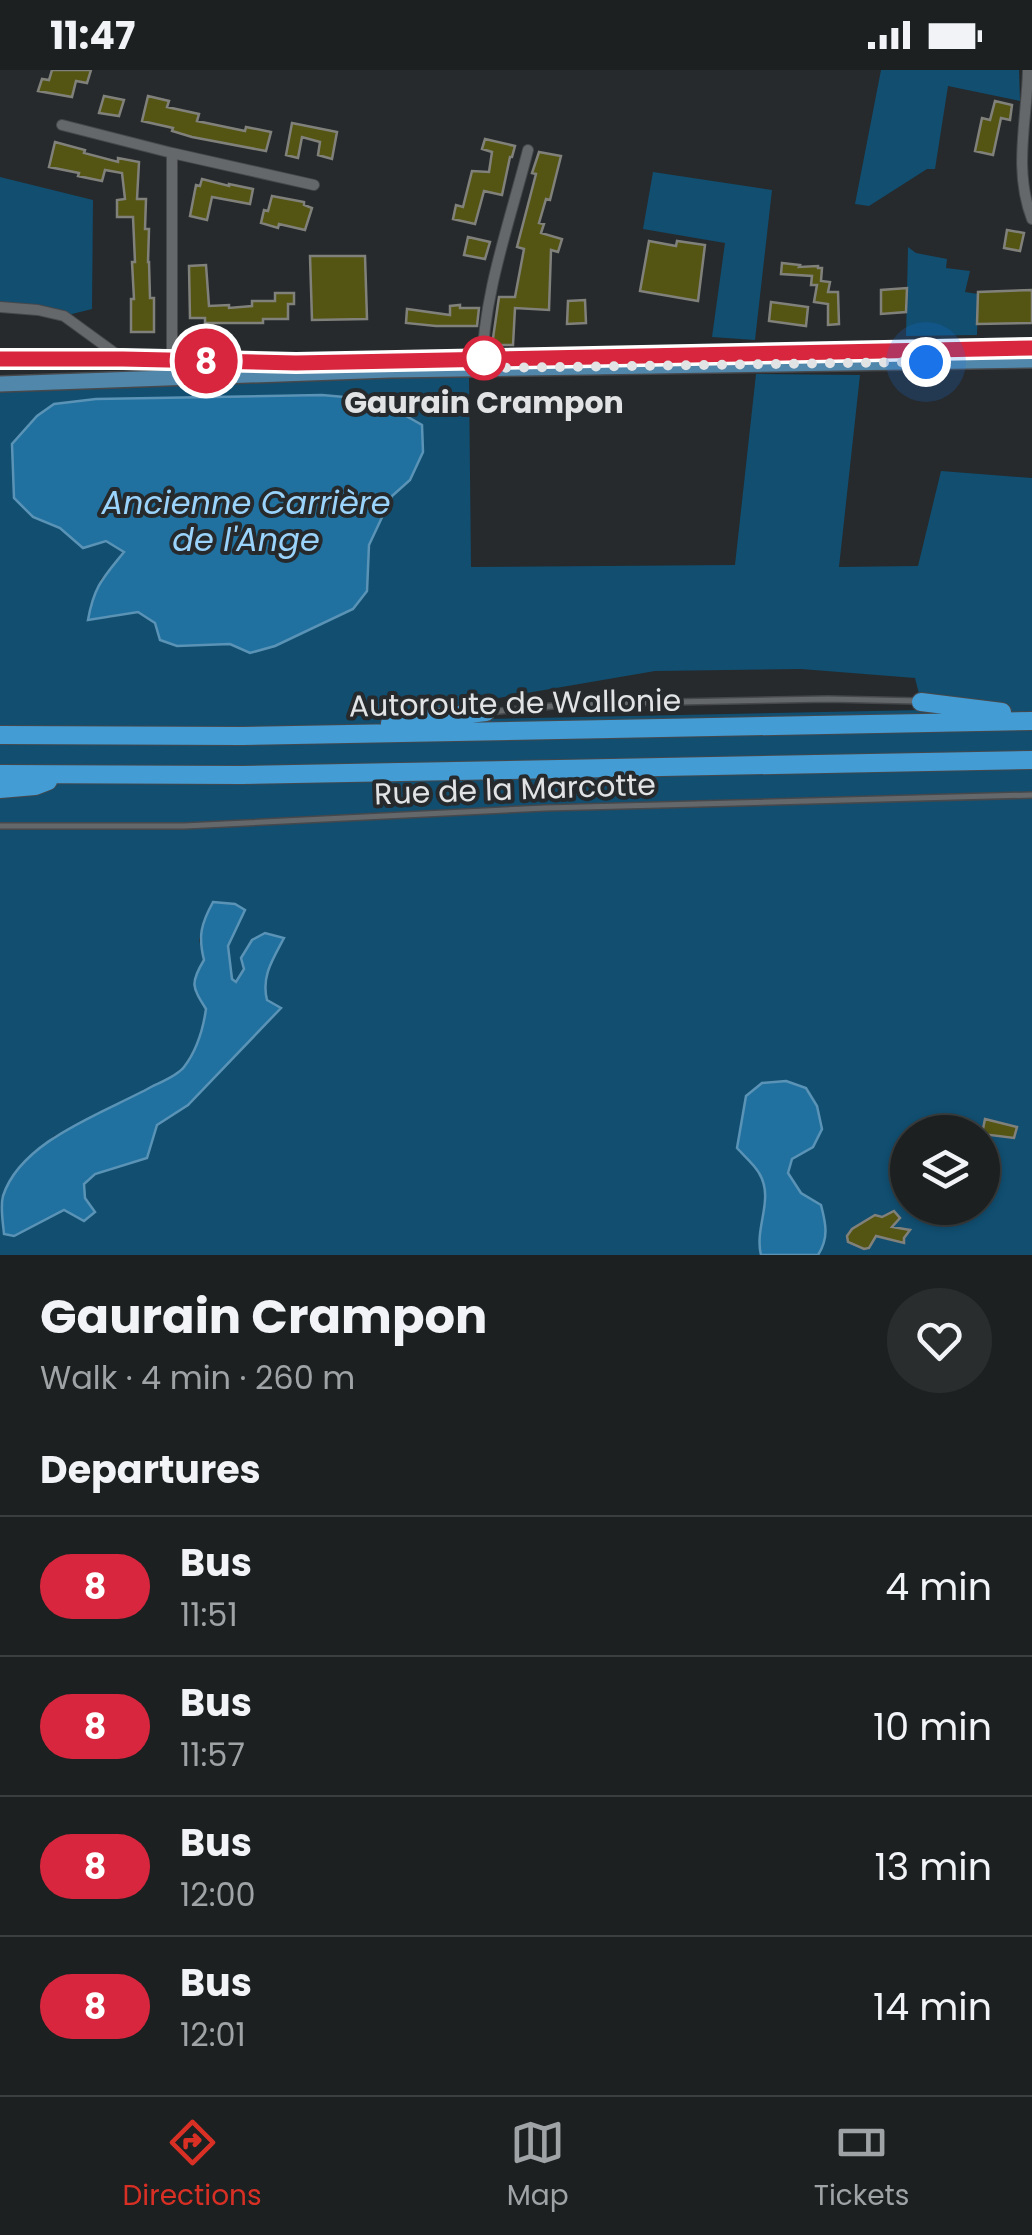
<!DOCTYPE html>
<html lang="en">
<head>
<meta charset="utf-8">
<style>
  :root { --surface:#1c2021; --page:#292d2e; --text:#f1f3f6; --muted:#a0a3a5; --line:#3a3e3f; --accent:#d93025 }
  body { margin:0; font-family:Poppins,sans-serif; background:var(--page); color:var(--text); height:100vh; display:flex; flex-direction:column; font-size:38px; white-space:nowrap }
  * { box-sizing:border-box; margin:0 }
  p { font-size:32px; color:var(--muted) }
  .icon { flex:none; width:55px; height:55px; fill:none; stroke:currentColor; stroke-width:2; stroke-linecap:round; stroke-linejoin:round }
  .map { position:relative; height:1185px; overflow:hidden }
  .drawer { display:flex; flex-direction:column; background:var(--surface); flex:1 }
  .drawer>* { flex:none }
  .badge { padding:0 20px; border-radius:32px; font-size:35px; line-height:65px }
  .controls { position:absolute; left:890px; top:1045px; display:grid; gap:20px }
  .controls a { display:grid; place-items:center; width:110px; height:110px; border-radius:50%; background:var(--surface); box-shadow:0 2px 8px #0004,0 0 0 2px var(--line); font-size:50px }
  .you { position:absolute; width:50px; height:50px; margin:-25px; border:8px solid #fff; border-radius:50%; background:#1a73e8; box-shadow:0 0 0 15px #1a73e833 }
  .map>.badge { position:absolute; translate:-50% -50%; box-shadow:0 0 0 5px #fff }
  h2 { padding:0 40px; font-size:38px; line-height:90px }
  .round { display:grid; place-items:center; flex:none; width:105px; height:105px; border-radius:52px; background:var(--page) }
  .summary { display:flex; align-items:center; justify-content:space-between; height:170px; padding:0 40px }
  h1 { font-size:48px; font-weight:700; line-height:75px }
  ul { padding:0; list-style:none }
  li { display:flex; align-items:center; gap:30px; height:140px; padding:0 40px; border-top:2px solid var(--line) }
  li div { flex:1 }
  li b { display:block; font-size:38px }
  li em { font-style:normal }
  li .badge { min-width:110px; font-weight:700; text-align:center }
  .status { display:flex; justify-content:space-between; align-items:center; height:70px; padding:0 50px; background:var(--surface); direction:ltr }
  .status svg { height:28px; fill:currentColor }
  .tab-bar { display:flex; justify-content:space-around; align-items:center; height:140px; border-top:2px solid var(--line); background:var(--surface); font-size:28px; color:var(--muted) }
  .tab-bar a { display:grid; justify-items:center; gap:5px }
  .tab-bar .current { color:var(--accent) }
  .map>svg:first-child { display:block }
  .green { fill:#114e70; fill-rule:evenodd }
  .water { fill:#2071a0; stroke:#5a93b5; stroke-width:2.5 }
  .building { fill:#545413; stroke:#81817c; stroke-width:2.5 }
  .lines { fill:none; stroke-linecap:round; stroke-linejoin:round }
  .service-casing { stroke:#46484b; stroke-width:8 }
  .minor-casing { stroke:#46484b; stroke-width:12 }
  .primary-casing { stroke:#46484b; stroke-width:18 }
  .motorway-casing { stroke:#46484b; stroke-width:20 }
  .service { stroke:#64686b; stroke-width:5 }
  .minor { stroke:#64686b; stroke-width:10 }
  .primary { stroke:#5187aa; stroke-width:15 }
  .motorway { stroke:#449cd4; stroke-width:18 }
  .line-casing { stroke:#fff; stroke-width:22 }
  .line { stroke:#d7263d; stroke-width:15 }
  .walk { stroke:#e1e3e5; stroke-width:10; stroke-dasharray:0 18 }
  .stop-dot { fill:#fff; stroke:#d7263d; stroke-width:5 }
  .labels { text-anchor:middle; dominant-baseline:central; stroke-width:8; stroke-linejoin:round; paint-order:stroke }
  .stop-label { font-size:30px; font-weight:bold; fill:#e1e3e5; stroke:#262a2c }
  .street-label { font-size:30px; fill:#e1e3e5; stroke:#262a2c }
  .water-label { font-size:32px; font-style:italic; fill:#9ad3fb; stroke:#262a2c }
</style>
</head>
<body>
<div class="status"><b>11:47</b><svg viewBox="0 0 49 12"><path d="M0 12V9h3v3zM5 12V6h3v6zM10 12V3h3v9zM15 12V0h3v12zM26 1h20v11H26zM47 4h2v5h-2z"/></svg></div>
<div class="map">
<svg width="1032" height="1185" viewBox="0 0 1032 1185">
  <rect width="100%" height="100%" fill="#262a2c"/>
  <path class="green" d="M881,0H1019L1020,31L948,16L935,99H927L869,136L855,134Z
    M653,102L772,120L755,270L712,267L725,173L643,159Z
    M0,107L93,130L92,239L64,246L0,237Z
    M908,177L916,183L947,189L946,198L970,201L965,222L978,224L977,265L906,266Z
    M756,304L860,305L839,497L918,496L941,401L1032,408V1185H818L821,1181L801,1123L788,1103L792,1089L813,1077H738C744,1086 754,1094 759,1103C775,1129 755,1157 761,1185H0V317L236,310L469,307L471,497L735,495ZM322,325L378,330L422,355L410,410L392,426L369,475L367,521L353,539L275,576L250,583L230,574L177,576L161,570L155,553L138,542L109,548L100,510L125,482L106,470L82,478L60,458L33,447L14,428L12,374L54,334L96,329ZM801,599L915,608L923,640L487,649L486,630L655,601ZM213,832L235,834L245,840L228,876L232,910L236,912L245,899L283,868C274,890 261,905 267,930L281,939L188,1035L157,1055L108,1099L95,1104L84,1114L85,1128L95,1142L84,1151L64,1140L14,1166L13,1105L54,1066L118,1036L182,1000L202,964L206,939L195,922L204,890L199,870L203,855ZM908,1062H982V1138H908Z"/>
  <path class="water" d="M322,325L378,330L422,355L423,382L410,410L392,426L369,475L367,521L353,539L275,576L250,583L230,574L177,576L160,570L155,553L138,542L88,550C94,516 103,508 124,482L106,471L83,478L60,458L33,447L14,428L12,374L37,346L54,334L96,329Z
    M213,832L235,834L245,840L228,876L232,909L236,912L244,899L241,888L252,870L265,863L284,868C273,889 261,906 267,930L281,938L188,1035L157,1055L147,1088L95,1104L84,1114L85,1128L95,1142L84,1151L64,1140L14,1166L4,1164C3,1152 0,1137 3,1126C21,1070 104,1043 151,1017C161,1012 177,1006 184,997C197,980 203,960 206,939C192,917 190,913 204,890C198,866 201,854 213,832Z
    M786,1011L806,1018L817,1036L822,1059L813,1077L792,1089L788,1103L801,1123L821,1135C826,1154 829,1168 818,1185H761C754,1157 775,1129 759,1103C754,1094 744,1086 737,1078L746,1026L762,1013Z"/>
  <path class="building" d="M52,0H91L87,13L76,11L72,27L38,21L42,9L49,10Z
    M104,26L124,30L119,46L99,43Z
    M148,26L169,31L167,37L199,44L197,51L245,61L246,57L271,62L266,81L192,67L172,61L173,58L142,51Z
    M995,31L1012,35L1010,50L1001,48L993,85L975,81L982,48L990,50Z
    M292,53L337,62L332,89L318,85L320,72L302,67L298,88L286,85Z
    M485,69L515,76L512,87H510L502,125L484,121L475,154L453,149L456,135L463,137L472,101L489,102L492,82L482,79Z
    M55,72L85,80L84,83L118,92V88L139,92L137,129H146L145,159H149L148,192H149L150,228H154V262H131V229H134L132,192H135L133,147H117V130L125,129L122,103L105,100L102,111L78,106L79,103L49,97Z
    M539,82L561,86L550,130L546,129L539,153L544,154L541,163L562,169L558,182L551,180L549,240L515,238L513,275H492L499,227H515L524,179L517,177L536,104L532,103Z
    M202,109L229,116V114L253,119L250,134L212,127L207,150L190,146L196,115L200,116Z
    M272,126L304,132V135L312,138L305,160L279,154L278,158L261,153L264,140L268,141Z
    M1007,160L1024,163L1020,181L1004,178Z
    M468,167L490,172L485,189L464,185Z
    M649,171L676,176L677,171L705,175L698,231L640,221Z
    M310,186H365L367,249L312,250Z
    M782,193L800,195L799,197L818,196V198H822L821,211L830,212L828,222H838L839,254L828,255V234L814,232L817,215H811L812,206L781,204Z
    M206,195L209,236L229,235V238L252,236V231H275V223H294V234H288V249H263V253H205V248H190L189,196Z
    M907,218L906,242L881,244V220Z
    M1032,220V253L977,254L978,222Z
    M585,230L586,253L567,254L568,231Z
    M771,232L808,237L806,256L769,251Z
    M460,235V238H479L477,256H436L406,253L407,239L450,245V236Z
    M985,1049L1017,1057L1014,1068L982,1064Z
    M894,1141L900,1148L892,1157L910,1160L904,1168V1173L876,1166L869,1178L864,1179L848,1172L847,1166L852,1159L875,1145L882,1147Z"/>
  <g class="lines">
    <g class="service-casing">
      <path id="service" d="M489,642L573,634L828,629L918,631
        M0,756H184L545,738L1032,725"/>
    </g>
    <g class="minor-casing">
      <path id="minor" d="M1028,0C1027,50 1013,100 1032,149
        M62,55L172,83
        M0,237L38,240L64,246L123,289
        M172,296V83L314,115
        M482,298C483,225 510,151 528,80"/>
    </g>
    <g class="primary-casing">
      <path id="primary" d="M509,288L1032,278
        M0,289H123L291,293
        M0,314L390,300L1032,290"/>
    </g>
    <g class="motorway-casing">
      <path id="motorway" d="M0,288L2,289
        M921,632L1002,642
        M390,653L486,642
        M0,665L242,666L1032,651
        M0,704L242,705L1032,690
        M0,719L35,716L48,711"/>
    </g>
    <use href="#service" class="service"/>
    <use href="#minor" class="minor"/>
    <use href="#primary" class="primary"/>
    <use href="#motorway" class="motorway"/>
  </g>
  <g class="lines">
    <g class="line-casing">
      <path id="line" d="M0,289H123L296,293L1032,278"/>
    </g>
    <use href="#line" class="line"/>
    <path class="walk" d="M484,288H482V298L926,292"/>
  </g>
  <circle class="stop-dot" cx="484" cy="288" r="20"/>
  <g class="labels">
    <g class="stop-label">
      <text x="484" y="332">Gaurain Crampon</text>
    </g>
    <g class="street-label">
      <text transform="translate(515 633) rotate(-1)">Autoroute de Wallonie</text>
      <text transform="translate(515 719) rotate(-2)">Rue de la Marcotte</text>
    </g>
    <g class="water-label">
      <text x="246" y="432">Ancienne Carrière<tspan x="246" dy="37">de l'Ange</tspan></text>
    </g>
  </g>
</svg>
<div class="controls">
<a><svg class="icon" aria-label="layers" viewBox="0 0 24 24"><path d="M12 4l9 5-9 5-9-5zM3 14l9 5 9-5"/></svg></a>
</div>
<div class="you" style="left:926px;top:292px"></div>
<b class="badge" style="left:206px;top:291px;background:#d7263d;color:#fff">8</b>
</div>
<section class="drawer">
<div class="summary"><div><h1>Gaurain Crampon</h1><p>Walk · 4 min · 260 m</p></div><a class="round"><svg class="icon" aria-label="heart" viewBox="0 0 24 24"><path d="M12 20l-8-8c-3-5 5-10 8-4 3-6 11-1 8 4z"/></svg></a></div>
<h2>Departures</h2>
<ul>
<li><span class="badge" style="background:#d7263d;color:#fff">8</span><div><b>Bus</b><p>11:51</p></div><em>4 min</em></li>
<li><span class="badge" style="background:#d7263d;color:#fff">8</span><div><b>Bus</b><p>11:57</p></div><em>10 min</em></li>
<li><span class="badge" style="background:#d7263d;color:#fff">8</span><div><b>Bus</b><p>12:00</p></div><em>13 min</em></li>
<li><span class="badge" style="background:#d7263d;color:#fff">8</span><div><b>Bus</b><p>12:01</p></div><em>14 min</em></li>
</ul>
</section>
<nav class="tab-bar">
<a class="current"><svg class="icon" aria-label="directions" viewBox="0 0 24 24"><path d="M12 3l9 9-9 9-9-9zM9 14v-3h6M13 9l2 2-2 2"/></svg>Directions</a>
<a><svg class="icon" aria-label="map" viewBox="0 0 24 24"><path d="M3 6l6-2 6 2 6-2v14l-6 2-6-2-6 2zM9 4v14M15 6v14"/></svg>Map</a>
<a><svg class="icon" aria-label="tickets" viewBox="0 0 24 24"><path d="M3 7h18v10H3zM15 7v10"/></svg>Tickets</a>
</nav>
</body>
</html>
